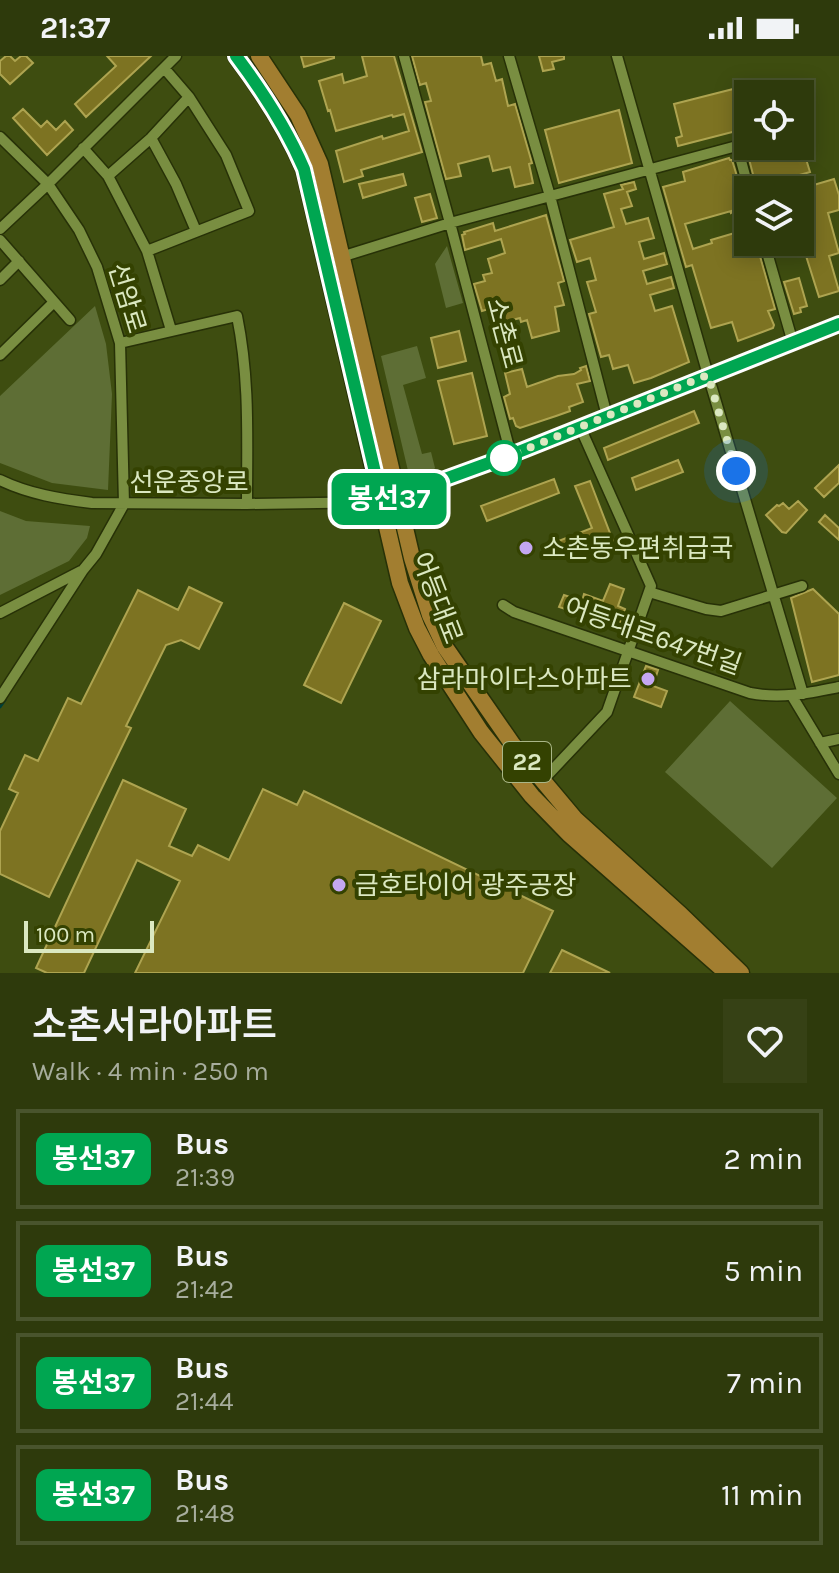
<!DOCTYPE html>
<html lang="en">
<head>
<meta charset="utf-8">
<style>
  :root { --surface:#2e3a0c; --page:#364115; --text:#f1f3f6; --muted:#a7ad9d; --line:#49542d }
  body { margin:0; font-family:Karla,"Noto Sans KR",sans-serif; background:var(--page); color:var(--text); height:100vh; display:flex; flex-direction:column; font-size:30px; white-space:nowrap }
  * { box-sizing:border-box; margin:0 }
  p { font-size:26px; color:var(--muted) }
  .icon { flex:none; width:44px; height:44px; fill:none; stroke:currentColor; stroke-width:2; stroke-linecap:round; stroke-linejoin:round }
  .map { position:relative; height:917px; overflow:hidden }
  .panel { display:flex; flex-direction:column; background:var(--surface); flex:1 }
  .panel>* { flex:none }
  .badge { padding:0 16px; border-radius:12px; font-size:28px; line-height:52px }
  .fabs { position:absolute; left:734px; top:24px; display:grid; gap:16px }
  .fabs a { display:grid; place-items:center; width:80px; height:80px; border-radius:0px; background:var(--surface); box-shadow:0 4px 20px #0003,0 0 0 2px var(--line); font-size:40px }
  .scale { position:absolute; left:24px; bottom:20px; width:130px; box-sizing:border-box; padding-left:8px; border:4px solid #dbe8c1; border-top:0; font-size:22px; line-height:28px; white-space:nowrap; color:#dbe8c1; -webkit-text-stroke:6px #344201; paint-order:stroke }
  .you { position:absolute; width:40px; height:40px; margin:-20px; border:6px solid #fff; border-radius:50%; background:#1a73e8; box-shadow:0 0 0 12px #1a73e833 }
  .map>.badge { position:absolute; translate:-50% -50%; box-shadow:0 0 0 4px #fff }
  .round { display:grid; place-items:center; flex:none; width:84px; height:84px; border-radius:0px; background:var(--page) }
  .head { display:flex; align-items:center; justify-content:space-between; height:136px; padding:0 32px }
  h1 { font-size:38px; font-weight:600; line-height:60px }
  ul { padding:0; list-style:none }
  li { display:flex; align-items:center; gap:24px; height:100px; margin:0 16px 12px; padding:0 16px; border:4px solid var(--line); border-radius:0px }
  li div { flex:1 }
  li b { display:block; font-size:30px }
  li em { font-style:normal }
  li .badge { min-width:88px; font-weight:700; text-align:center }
  .status { display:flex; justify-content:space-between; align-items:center; height:56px; padding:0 40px; background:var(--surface); direction:ltr }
  .status svg { height:22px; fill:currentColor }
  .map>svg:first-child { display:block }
  .green { fill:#5e6e35 }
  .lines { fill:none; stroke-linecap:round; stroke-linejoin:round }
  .stream { stroke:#003e37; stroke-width:3 }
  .building { fill:#7d7322; stroke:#aea450; stroke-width:2 }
  .street-casing { stroke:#273107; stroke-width:13 }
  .secondary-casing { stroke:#273107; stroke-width:17 }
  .primary-casing { stroke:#273107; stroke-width:19 }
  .street { stroke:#798e41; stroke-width:10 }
  .secondary { stroke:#798e41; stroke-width:14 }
  .primary { stroke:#a27e30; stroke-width:16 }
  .line-casing { stroke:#fff; stroke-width:18 }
  .line { stroke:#00a651; stroke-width:12 }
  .walk { stroke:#dbe8c1; stroke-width:8; stroke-dasharray:0 14.4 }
  .stop-dot { fill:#fff; stroke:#00a651; stroke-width:4 }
  .poi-dot { fill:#c4a7f1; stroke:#344201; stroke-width:3 }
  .labels { text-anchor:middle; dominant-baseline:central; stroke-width:8; stroke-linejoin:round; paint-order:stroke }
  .shield { fill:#344201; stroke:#a9b687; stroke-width:2 }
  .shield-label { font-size:24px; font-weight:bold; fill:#dbe8c1 }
  .street-label { font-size:26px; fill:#dbe8c1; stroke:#344201 }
  .poi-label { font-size:26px; fill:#dbe8c1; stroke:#344201; text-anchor:start }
</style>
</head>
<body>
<div class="status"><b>21:37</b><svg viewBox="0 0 49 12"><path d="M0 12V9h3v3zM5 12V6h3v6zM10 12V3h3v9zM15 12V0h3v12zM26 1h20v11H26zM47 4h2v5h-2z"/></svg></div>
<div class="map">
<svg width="839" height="917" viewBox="0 0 839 917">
  <rect width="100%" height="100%" fill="#3e4d10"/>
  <path class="green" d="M447,190L463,247L446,252L435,208Z
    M95,250L106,288L112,338L108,434L52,427L0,407V340Z
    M417,290L426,322L403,329L422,398L431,396L435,412L432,415L409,419L381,300Z
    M0,455L26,465L90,470L87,482L69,505L0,539Z
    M730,645L837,742L772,812L665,716Z"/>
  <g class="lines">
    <path class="stream" d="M0,651L5,644"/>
  </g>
  <path class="building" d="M6,0H10L15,5L21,0H26L33,7L10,28L0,18V5Z
    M107,0H151L86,61L75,48L116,10Z
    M301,0H334V2L304,11Z
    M362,0H394L422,96L361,114L363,120L344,126L336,95L382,80L383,83L409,75L404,58L393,61L392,59L336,75L330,54L328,55L319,25L342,18L344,27L367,20Z
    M412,0H481L483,9L491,7L496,25L502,23L508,50L515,48L532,107L529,108L533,127L515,131L510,111L493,115L489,100L458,108L461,120L446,123L425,46L431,45L426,27L420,29Z
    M539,0H564V3L552,6L554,13L543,15Z
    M745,30L748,42V72L678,90L676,82L682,80L674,48Z
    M23,53L41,71L47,65L56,74L65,65L73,74L47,99L13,62Z
    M619,54L632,107L559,127L545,74Z
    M781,90H802L810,116L765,129L766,132L757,134L749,103L762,99L761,96Z
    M729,102L730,104H732L748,156L736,159L735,155L731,157V155L685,168L693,193L712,187L711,184L748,173V186H756L775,253L768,255L774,269L773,272L738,285L732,266L711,272L692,209L686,211L663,131L685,125L683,116Z
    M403,118L406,129L363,142L359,128Z
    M834,123L839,139V154L828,157L839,197L829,200L839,235L819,241L801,184H800V133Z
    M634,126L636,133L627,136L632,150L621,153L626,168L648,162L654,182L639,186L644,203L664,197L667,208L643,215L647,228L671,221L674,232L650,239L655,255L672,250L689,306L651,322L634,327L628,309L613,313L609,299L601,301L589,258L596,256L587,226L596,224L590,202L577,206L570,184L614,171L604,138L623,133L621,129Z
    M430,138L437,162L422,166L415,142Z
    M546,159L564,225L558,227L564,249L555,251L559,275L532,282L527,264L521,266L520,262L497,268L492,252L482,255L474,228L485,225L483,219L492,217L488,203L505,197L501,183L465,194L462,179L465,178L464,176L493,167L495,175Z
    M799,222L807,250L800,252L801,256L794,258L784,226Z
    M459,275L466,305L438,312L431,282Z
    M586,310L590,325L577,328L583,346L569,351L570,355L556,360L520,372L516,370L513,362L510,363L504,341L510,338L505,317L522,313L527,331L558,320L574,318L581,314L580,312Z
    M472,317L487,380L454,388L438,325Z
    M694,355L699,367L608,404L604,392Z
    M678,404L683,416L636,434L632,422Z
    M839,409V427L824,441L815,432Z
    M554,423L559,437L487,465L481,450Z
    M590,425L613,485L592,493L589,485L546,501L543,491L592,472L575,430Z
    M798,445L807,454L786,477L782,476L766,459L777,449L779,450L783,447L789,453Z
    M825,459L839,472V484L819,466Z
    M610,528L624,533L618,550L625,553L621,566L579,552L577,557L559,551L564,539L582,545L584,538L603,545Z
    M189,531L222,547L199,593L181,584L166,589L126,670L131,672L49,841L0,818V775L18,737L9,733L25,699L38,705L68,642L81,648L138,534L178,554Z
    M813,533L839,558V619L812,626L791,542Z
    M344,547L381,565L341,647L304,629Z
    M646,610L658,614L653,630L667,635L661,651L634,641Z
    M123,724L186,753L169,790L192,800L198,789L229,804L263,733L297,749L304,735L553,855L523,917H135L180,825L137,804L84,917H47L36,912Z
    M562,894L610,917H550Z"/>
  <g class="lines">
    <g class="street-casing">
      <path id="street" d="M404,0L450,167L511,399
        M509,0L550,140L607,360
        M617,0L708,319L803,638
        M0,81L48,128L79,174L97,211L120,287L124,448L96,498L83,514L0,642
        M151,82L176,128L196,175
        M737,90L749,134
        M83,92L108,120L147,195L171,274
        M108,120L151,82L189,41
        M0,173L48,128L176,0
        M0,184L70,264
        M764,186L793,287
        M147,195L249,155L226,99L189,41L164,12
        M341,201L450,167L748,87
        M0,224L19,205
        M120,287L237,260C250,324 247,383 247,448
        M0,299L54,246
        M0,424C29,438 60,443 92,447L247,448L382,446
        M649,536L706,553L721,555L802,530
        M503,549L514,556L750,637C781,643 809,637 839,631
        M0,557L81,515
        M792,640L839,718
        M820,687L839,683
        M542,725L607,656L651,530L580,371"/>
    </g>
    <g class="secondary-casing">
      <path id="secondary" d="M389,444L511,399L839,268"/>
    </g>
    <g class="primary-casing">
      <path id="primary" d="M236,0C263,36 286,71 304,113L400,527L417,572L431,599L481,676L532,740L569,778L727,917
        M259,0L298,59L320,108L412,502L430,559L445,591L513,689L575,763L681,859L741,917"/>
    </g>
    <use href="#street" class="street"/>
    <use href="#secondary" class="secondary"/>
    <use href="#primary" class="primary"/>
  </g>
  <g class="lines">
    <g class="line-casing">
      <path id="line" d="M236,0C263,36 286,71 304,113L382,446L511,399L839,268"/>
    </g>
    <use href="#line" class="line"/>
    <path class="walk" d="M504,402L708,319L736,415"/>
  </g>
  <circle class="stop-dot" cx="504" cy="402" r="16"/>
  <g class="poi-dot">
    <circle cx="526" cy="492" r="8"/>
    <circle cx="648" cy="623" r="8"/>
    <circle cx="339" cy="829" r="8"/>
  </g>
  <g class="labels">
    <rect class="shield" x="503" y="686" width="48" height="40" rx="6"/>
    <g class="shield-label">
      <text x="527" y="706">22</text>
    </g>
    <g class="street-label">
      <text transform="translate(127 242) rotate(73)">선암로</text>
      <text transform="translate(504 277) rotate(75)">소촌로</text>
      <text x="189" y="426">선운중앙로</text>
      <text transform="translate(437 542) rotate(69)">어등대로</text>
      <text transform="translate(653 580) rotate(19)">어등대로647번길</text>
    </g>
    <g class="poi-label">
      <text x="542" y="492">소촌동우편취급국</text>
      <text x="632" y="623" text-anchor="end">삼라마이다스아파트</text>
      <text x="355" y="829">금호타이어 광주공장</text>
    </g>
  </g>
</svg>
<div class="fabs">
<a><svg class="icon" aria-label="locate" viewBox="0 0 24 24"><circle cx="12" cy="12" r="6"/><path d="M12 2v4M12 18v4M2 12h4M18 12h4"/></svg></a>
<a><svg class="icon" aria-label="layers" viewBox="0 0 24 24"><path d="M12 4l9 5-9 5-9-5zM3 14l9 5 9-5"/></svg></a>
</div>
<div class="scale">100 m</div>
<div class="you" style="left:736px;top:415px"></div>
<b class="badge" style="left:389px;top:443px;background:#00a651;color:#fff">봉선37</b>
</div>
<section class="panel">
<div class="head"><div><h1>소촌서라아파트</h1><p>Walk · 4 min · 250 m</p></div><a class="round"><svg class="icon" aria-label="heart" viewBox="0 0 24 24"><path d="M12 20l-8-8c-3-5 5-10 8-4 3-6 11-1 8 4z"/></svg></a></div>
<ul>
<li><span class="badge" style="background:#00a651;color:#fff">봉선37</span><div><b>Bus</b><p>21:39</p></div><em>2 min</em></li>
<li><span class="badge" style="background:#00a651;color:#fff">봉선37</span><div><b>Bus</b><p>21:42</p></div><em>5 min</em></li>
<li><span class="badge" style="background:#00a651;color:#fff">봉선37</span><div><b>Bus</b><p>21:44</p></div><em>7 min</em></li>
<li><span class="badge" style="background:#00a651;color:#fff">봉선37</span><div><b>Bus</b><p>21:48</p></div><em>11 min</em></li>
</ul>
</section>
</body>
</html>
